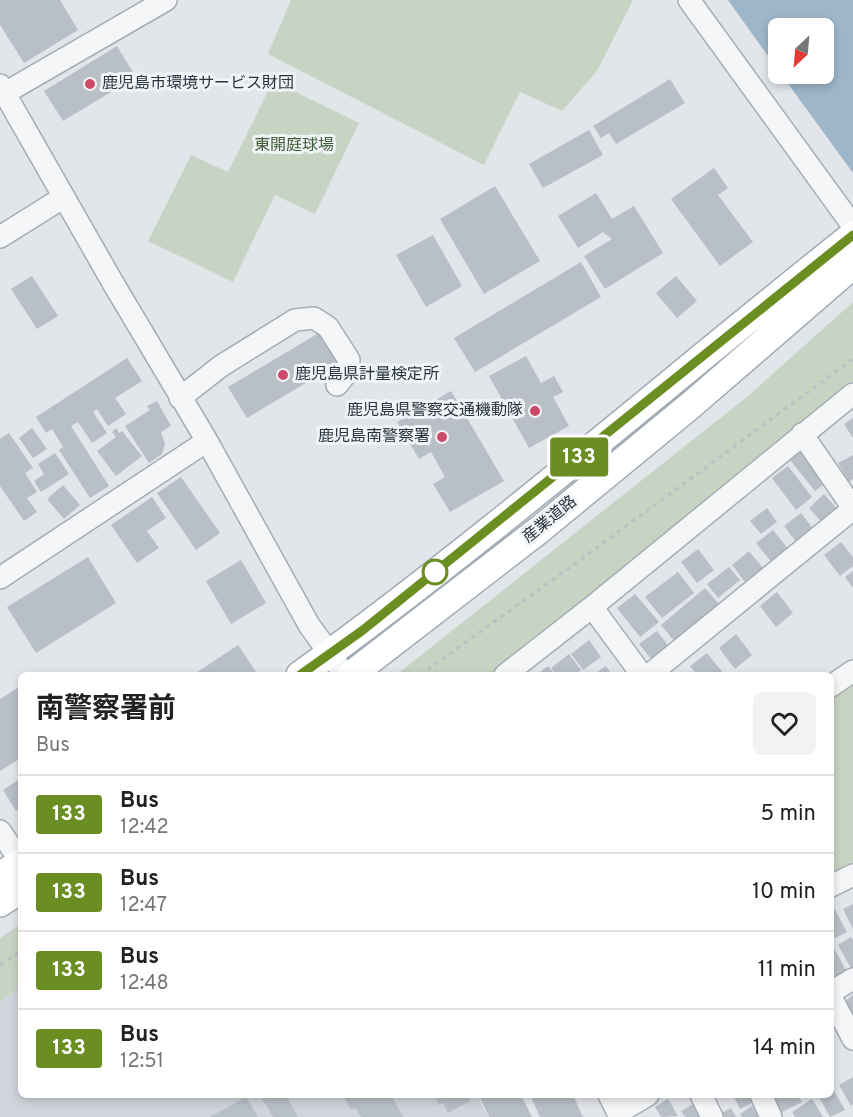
<!DOCTYPE html>
<html lang="en">
<head>
<meta charset="utf-8">
<style>
  :root { --surface:#fff; --page:#f2f2f2; --text:#222; --muted:#767676; --line:#e0e0e0 }
  body { margin:0; font-family:Overpass,"Noto Sans JP",sans-serif; background:var(--page); color:var(--text); height:100vh; display:flex; flex-direction:column; font-size:22px; white-space:nowrap }
  * { box-sizing:border-box; margin:0 }
  p { font-size:20px; color:var(--muted) }
  .icon { flex:none; width:33px; height:33px; fill:none; stroke:currentColor; stroke-width:2; stroke-linecap:round; stroke-linejoin:round }
  .map { position:relative; flex:1; overflow:hidden }
  .details { position:absolute; left:18px; top:672px; width:816px; height:426px; display:flex; flex-direction:column; background:var(--surface); border-radius:9px; box-shadow:0 3px 9px #0003 }
  .details>* { flex:none }
  .badge { padding:0 12px; border-radius:4px; font-size:21px; line-height:39px }
  .needle { width:39px; rotate:206deg }
  .tools { position:absolute; left:768px; top:18px; display:grid; gap:12px }
  .tools a { display:grid; place-items:center; width:66px; height:66px; border-radius:9px; background:var(--surface); box-shadow:0 3px 9px #0003; font-size:30px }
  .map>.badge { position:absolute; translate:-50% -50%; box-shadow:0 0 0 3px #fff }
  .round { display:grid; place-items:center; flex:none; width:63px; height:63px; border-radius:9px; background:var(--page) }
  .headline { display:flex; align-items:center; justify-content:space-between; height:102px; padding:0 18px }
  h1 { font-size:28px; font-weight:700; line-height:45px }
  ul { padding:0; list-style:none }
  li { display:flex; align-items:center; gap:18px; height:78px; padding:0 18px; border-top:2px solid var(--line) }
  li div { flex:1 }
  li b { display:block; font-size:22px }
  li em { font-style:normal }
  li .badge { min-width:66px; font-weight:700; text-align:center }
  .map>svg:first-child { display:block }
  .built { fill:#d0d5dc }
  .green { fill:#c8d4c3 }
  .water { fill:#9eb6c9 }
  .building { fill:#b9bfc7 }
  .lines { fill:none; stroke-linecap:round; stroke-linejoin:round }
  .minor-casing { stroke:#a7acb4; stroke-width:24 }
  .major-casing { stroke:#a1abb5; stroke-width:30 }
  .path { stroke:#bbc0c5; stroke-width:3; stroke-dasharray:4.5 4.5; stroke-linecap:butt }
  .minor { stroke:#f4f6f8; stroke-width:21 }
  .major { stroke:#fff; stroke-width:27 }
  .line-casing { stroke:#fff; stroke-width:14 }
  .line { stroke:#6b8e23; stroke-width:9 }
  .poi-dot { fill:#cc4a67; stroke:#f1f4f7; stroke-width:2 }
  .stop-dot { fill:#fff; stroke:#6b8e23; stroke-width:3 }
  .labels { text-anchor:middle; dominant-baseline:central; stroke-width:6; stroke-linejoin:round; paint-order:stroke }
  .poi-label { font-size:16px; fill:#2a3441; stroke:#f1f4f7; text-anchor:start }
  .park-label { font-size:16px; fill:#415d38; stroke:#f1f4f7 }
  .street-label { font-size:16px; fill:#2a3441; stroke:#f1f4f7 }
</style>
</head>
<body>
<div class="map">
<svg width="853" height="1117" viewBox="0 0 853 1117">
  <rect width="100%" height="100%" fill="#e2e5ea"/>
  <path class="built" d="M21,987V1095H477L488,1117H0V1001Z"/>
  <path class="green" d="M291,0H633L597,71L562,111L520,92L484,165L268,54Z
    M273,81L359,123L315,214L275,195L233,282L148,241L191,155L228,172Z
    M853,302V385L492,675H396L748,396Z
    M853,684V863L831,875V698Z
    M21,924V987L0,1001V938Z"/>
  <path class="water" d="M728,0H853V173L781,74H824V28H778V70Z"/>
  <path class="building" d="M0,0H60L78,30L24,63L0,25Z
    M117,46L136,77L63,121L44,91Z
    M670,79L685,103L616,144L609,133L601,138L593,126Z
    M589,130L603,155L543,188L529,164Z
    M714,168L728,188L718,195L753,242L720,266L671,199Z
    M495,186L540,261L484,294L440,219Z
    M596,193L612,219L634,206L663,253L605,289L584,256L612,239L603,232L578,248L558,216Z
    M433,235L462,286L426,307L396,255Z
    M581,262L601,297L475,372L454,338Z
    M32,276L58,316L37,329L11,289Z
    M676,276L697,301L677,318L656,293Z
    M319,333L338,364L247,418L228,387Z
    M526,356L541,383L554,376L563,392L553,397L569,426L529,448L489,376Z
    M127,358L142,381L115,398L126,414L108,426L97,409L93,412L107,433L92,443L78,422L71,426L109,486L90,498L59,450L63,447L52,429L46,433L36,417Z
    M451,391L504,481L450,512L433,484L445,477L431,452L419,459L397,422Z
    M157,401L171,426L161,432L165,444L162,454L149,463L125,426L150,410L147,406Z
    M853,418V438L844,424Z
    M32,428L47,449L33,458L19,438Z
    M116,428L119,433L122,431L142,456L116,476L97,451L116,437L112,432Z
    M9,433L33,468L25,473L37,492L27,498L37,512L24,521L0,486V439Z
    M807,447L831,479L815,491L790,460Z
    M55,453L69,474L41,492L34,481L44,474L38,464Z
    M853,455V479L849,482L838,463Z
    M788,466L812,497L796,510L772,478Z
    M181,477L220,533L196,550L157,493Z
    M63,485L80,505L64,519L47,499Z
    M824,494L841,513L826,527L809,508Z
    M152,497L166,518L147,531L159,548L137,563L111,525Z
    M767,508L777,522L761,534L750,521Z
    M801,513L817,534L800,547L784,526Z
    M773,530L790,551L773,564L756,543Z
    M841,542L853,557V566L840,576L824,555Z
    M698,549L714,570L697,583L681,562Z
    M749,551L766,572L748,586L732,565Z
    M88,557L116,603L36,653L7,607Z
    M241,560L266,603L231,624L206,581Z
    M729,567L740,580L718,598L707,584Z
    M853,571V588L845,577Z
    M678,572L694,593L662,618L645,597Z
    M705,588L720,605L676,643L661,625Z
    M777,592L793,613L776,627L760,606Z
    M635,594L659,622L640,637L617,608Z
    M657,631L673,652L656,665L639,644Z
    M736,634L752,655L735,669L719,648Z
    M589,640L601,657L583,670L571,654Z
    M238,645L258,675H193Z
    M707,653L724,674L722,675H697L690,666Z
    M569,654L581,670L575,675H556L551,668Z
    M548,666L555,675H536Z
    M606,666L612,675H593Z
    M21,686V758L0,771V699Z
    M21,778V808L16,811L3,790Z
    M853,904V929L843,909Z
    M833,906L847,932L833,939L831,935V907Z
    M851,937L853,940V972L838,945Z
    M834,948L848,974L834,981L831,975V950Z
    M853,995V1022L841,1004Z
    M853,1077V1104L851,1106L839,1085Z
    M833,1089L845,1110L830,1117L819,1097L831,1095Z
    M260,1095H295L288,1099L298,1117H273Z
    M343,1095H391L403,1117H361L356,1108L351,1110Z
    M434,1095H467L470,1101L448,1113L443,1103L439,1105Z
    M479,1095H521L532,1117H489Z
    M530,1095H573L583,1117H540Z
    M739,1095H750L754,1102L740,1109L734,1097Z
    M779,1095H798L802,1102L780,1113L773,1098Z
    M246,1097L258,1117H210Z
    M668,1099L678,1116L661,1117L655,1107Z
    M812,1099L823,1117H795L792,1112Z
    M695,1103L703,1117H685L681,1111Z
    M752,1106L759,1117H742L740,1114Z
    M731,1108L736,1117H719L718,1115Z"/>
  <g class="lines">
    <g class="minor-casing">
      <path id="minor" d="M689,0L853,226
        M0,85L113,283L207,441L309,625L345,675
        M5,93L166,0
        M0,237L64,197
        M180,398L221,366L295,320L314,318L328,327L349,360L346,374L337,385
        M802,434L853,508
        M0,578L207,441
        M592,607L642,675
        M505,675L592,607L853,394
        M649,675L853,509
        M831,686L853,671
        M0,831L21,862
        M831,886L853,875
        M831,992L853,979
        M831,997L853,1039
        M609,1095L620,1117
        M701,1095L712,1117
        M761,1095L771,1117
        M618,1113L648,1095"/>
    </g>
    <g class="major-casing">
      <path id="major" d="M300,675C491,537 669,381 853,235
        M351,675L539,530L691,405L853,265
        M0,876L21,862
        M0,903L21,889"/>
    </g>
    <path class="path" d="M420,675L572,566L853,359
      M0,965L21,951"/>
    <use href="#minor" class="minor"/>
    <use href="#major" class="major"/>
  </g>
  <g class="lines">
    <g class="line-casing">
      <path id="line" d="M300,675L363,630L853,235"/>
    </g>
    <use href="#line" class="line"/>
  </g>
  <g class="poi-dot">
    <circle cx="90" cy="84" r="6"/>
    <circle cx="283" cy="375" r="6"/>
    <circle cx="535" cy="411" r="6"/>
    <circle cx="442" cy="437" r="6"/>
  </g>
  <circle class="stop-dot" cx="435" cy="572" r="12"/>
  <g class="labels">
    <g class="poi-label">
      <text x="102" y="84">鹿児島市環境サービス財団</text>
      <text x="295" y="375">鹿児島県計量検定所</text>
      <text x="523" y="411" text-anchor="end">鹿児島県警察交通機動隊</text>
      <text x="430" y="437" text-anchor="end">鹿児島南警察署</text>
    </g>
    <g class="park-label">
      <text x="294" y="146">東開庭球場</text>
    </g>
    <g class="street-label">
      <text transform="translate(550 520) rotate(-39)">産業道路</text>
    </g>
  </g>
</svg>
<div class="tools">
<a><svg class="needle" viewBox="-14 -14 28 28"><path d="M0-13l5 13h-10z" fill="#e53935"/><path d="M0 13l5-13h-10z" fill="#767676"/></svg></a>
</div>
<b class="badge" style="left:579px;top:457px;background:#6b8e23;color:#fff">133</b>
<section class="details">
<div class="headline"><div><h1>南警察署前</h1><p>Bus</p></div><a class="round"><svg class="icon" aria-label="heart" viewBox="0 0 24 24"><path d="M12 20l-8-8c-3-5 5-10 8-4 3-6 11-1 8 4z"/></svg></a></div>
<ul>
<li><span class="badge" style="background:#6b8e23;color:#fff">133</span><div><b>Bus</b><p>12:42</p></div><em>5 min</em></li>
<li><span class="badge" style="background:#6b8e23;color:#fff">133</span><div><b>Bus</b><p>12:47</p></div><em>10 min</em></li>
<li><span class="badge" style="background:#6b8e23;color:#fff">133</span><div><b>Bus</b><p>12:48</p></div><em>11 min</em></li>
<li><span class="badge" style="background:#6b8e23;color:#fff">133</span><div><b>Bus</b><p>12:51</p></div><em>14 min</em></li>
</ul>
</section>
</div>
</body>
</html>
